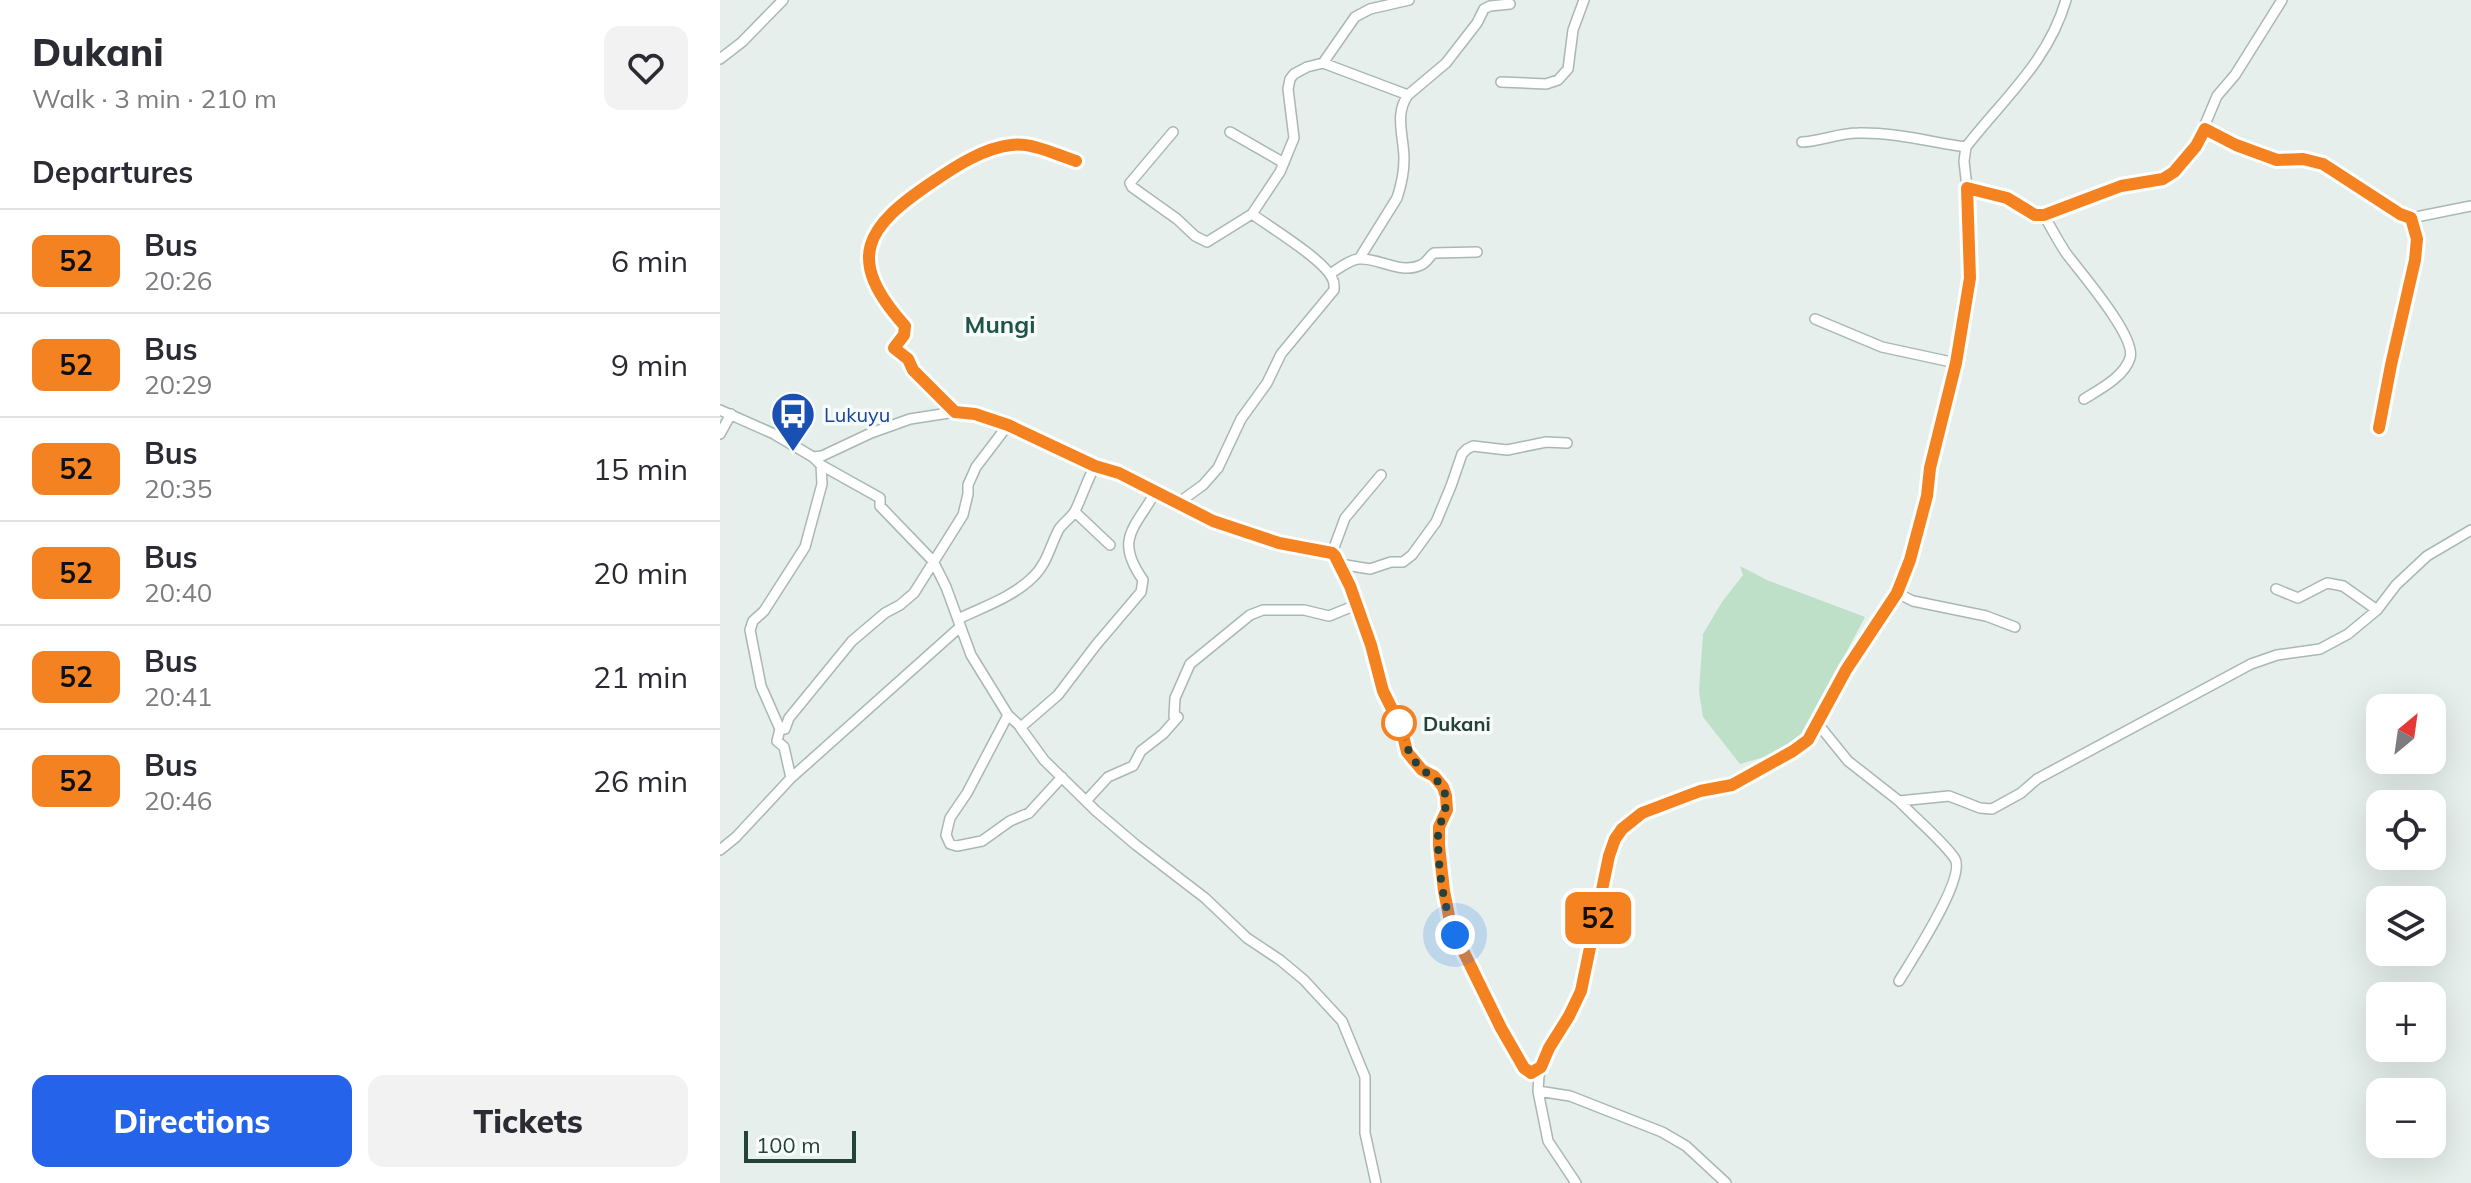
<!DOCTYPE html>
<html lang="en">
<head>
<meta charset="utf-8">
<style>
  :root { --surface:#fff; --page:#f2f2f3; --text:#2b2b33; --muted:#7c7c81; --line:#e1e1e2; --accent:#2563eb }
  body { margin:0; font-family:Mulish,sans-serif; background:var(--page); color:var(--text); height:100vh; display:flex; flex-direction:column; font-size:30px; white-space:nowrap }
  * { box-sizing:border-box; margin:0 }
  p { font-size:26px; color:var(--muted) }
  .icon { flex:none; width:44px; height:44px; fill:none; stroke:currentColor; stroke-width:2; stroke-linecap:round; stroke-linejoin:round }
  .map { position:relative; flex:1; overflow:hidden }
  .sheet { display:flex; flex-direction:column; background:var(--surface); width:720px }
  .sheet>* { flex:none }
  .badge { padding:0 16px; border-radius:12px; font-size:28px; line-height:52px }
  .needle { width:52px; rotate:29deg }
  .buttons { position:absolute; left:1646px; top:694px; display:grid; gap:16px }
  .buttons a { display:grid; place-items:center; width:80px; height:80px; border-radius:16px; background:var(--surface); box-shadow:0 8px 32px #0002; font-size:40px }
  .scale { position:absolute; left:24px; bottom:20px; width:112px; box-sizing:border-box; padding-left:8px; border:4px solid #24423a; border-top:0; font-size:22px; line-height:28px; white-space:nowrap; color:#24423a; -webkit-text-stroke:6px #f7fbf9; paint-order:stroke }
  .you { position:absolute; width:40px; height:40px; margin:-20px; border:6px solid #fff; border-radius:50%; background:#1a73e8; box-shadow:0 0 0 12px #1a73e833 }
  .map>.badge { position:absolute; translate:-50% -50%; box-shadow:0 0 0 4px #fff }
  h2 { padding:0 32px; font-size:30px; line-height:72px }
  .round { display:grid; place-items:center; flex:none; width:84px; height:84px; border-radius:16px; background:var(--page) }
  .head { display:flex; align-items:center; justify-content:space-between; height:136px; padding:0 32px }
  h1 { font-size:38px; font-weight:800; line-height:60px }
  .action { display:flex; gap:16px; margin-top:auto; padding:16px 32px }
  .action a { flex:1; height:92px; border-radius:16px; background:var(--accent); color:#fff; font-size:32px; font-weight:800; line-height:92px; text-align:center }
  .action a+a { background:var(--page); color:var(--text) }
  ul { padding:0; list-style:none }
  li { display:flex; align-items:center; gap:24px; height:104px; padding:0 32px; border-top:2px solid var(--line) }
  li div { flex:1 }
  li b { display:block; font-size:30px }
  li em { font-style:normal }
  li .badge { min-width:88px; font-weight:700; text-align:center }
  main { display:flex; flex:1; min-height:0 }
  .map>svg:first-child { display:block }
  .green { fill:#bfe0c8 }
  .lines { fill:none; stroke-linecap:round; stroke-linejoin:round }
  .minor-casing { stroke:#a8b8b2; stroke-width:12 }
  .minor { stroke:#fff; stroke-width:9 }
  .line-casing { stroke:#fff; stroke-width:18 }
  .line { stroke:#f58220; stroke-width:12 }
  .walk { stroke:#24423a; stroke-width:8; stroke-dasharray:0 14.4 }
  .stop-dot { fill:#fff; stroke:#f58220; stroke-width:4 }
  .labels { text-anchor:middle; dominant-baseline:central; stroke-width:7; stroke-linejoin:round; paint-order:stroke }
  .transit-label { font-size:20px; fill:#164399; stroke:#f7fbf9; text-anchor:start }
  .stop-label { font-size:20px; font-weight:bold; fill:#24423a; stroke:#f7fbf9; text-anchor:start }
  .quarter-label { font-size:24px; font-weight:bold; fill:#1f5548; stroke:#f7fbf9 }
</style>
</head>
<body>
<main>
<section class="sheet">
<div class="head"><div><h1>Dukani</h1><p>Walk · 3 min · 210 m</p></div><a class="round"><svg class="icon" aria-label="heart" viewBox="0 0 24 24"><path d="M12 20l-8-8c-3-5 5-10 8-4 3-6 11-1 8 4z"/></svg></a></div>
<h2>Departures</h2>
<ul>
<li><span class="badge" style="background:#f58220;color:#111">52</span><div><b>Bus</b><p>20:26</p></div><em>6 min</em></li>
<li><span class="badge" style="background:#f58220;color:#111">52</span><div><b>Bus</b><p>20:29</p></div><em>9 min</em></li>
<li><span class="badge" style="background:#f58220;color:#111">52</span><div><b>Bus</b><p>20:35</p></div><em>15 min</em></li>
<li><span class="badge" style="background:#f58220;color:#111">52</span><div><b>Bus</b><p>20:40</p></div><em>20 min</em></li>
<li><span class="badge" style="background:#f58220;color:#111">52</span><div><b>Bus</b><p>20:41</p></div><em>21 min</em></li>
<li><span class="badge" style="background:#f58220;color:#111">52</span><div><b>Bus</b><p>20:46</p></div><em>26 min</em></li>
</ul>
<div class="action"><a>Directions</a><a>Tickets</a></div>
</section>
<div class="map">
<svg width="1751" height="1183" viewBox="0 0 1751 1183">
  <rect width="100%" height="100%" fill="#e6efeb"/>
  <path class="green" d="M1020,566L1047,580L1145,617L1113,677L1094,721L1065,751L1020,764L983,717L979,691L983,634L1002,602L1023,575Z"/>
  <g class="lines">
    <g class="minor-casing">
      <path id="minor" d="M0,59L22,42L63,0
        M603,63L635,17L650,9L689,0
        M781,82L826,84L838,80L848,69L853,30L864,0
        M1485,129L1516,145L1557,160L1583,159L1603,164L1680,214L1691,218L1751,206
        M453,132L410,183L412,187L457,219L475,236L487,242L532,214L560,172L574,138L568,89L570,79L574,74L587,67L603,63L688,95L726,63L757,23L764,9L770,6L790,4
        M510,132L564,163
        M1082,142C1101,141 1119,133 1138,133C1174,132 1210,142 1246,147
        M1247,188L1287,198L1315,215H1324L1401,186L1443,179L1454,172L1476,146L1497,96L1515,75L1562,0
        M1324,215C1331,228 1338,241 1346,253C1360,272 1417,337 1410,358C1404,377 1380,389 1364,399
        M639,259L677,198C681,186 684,172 684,159C684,137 674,114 688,95
        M610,274C618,269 629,260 638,259C659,257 680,275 701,265C708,262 708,257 714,253L757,252
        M1095,319L1162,347L1236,363
        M0,410L54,434L93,457L102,456L151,433L190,419L235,412L255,414L288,425L375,466L399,473L493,521L559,543L612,553L630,586L651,645L663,691L681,727L687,752L702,770L714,776L723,787L727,810L719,829V846L724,891L731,926L796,1056L804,1068L811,1073L821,1067
        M235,412L193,370L188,359L174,348L184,335L185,326C177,317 167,308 161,298C126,244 173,209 214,181C235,166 264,147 291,145C312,143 337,155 356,161
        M1659,428L1671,365L1695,260L1697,239L1691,218
        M0,434L11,414
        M93,457L101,465L160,498V506L213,561L226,587L251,655L288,715L301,727L338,695L376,645L421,592L423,580C395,540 413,530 435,493
        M458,503L483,485L498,468L521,419L547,383L561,354L614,290C614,285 615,283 612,278C604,260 550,227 532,214
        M355,512L390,545
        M612,553L625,518L661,475
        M620,564L650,569L671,562H683L692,555L716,522L731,486L742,454L747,449L753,446L787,450L826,442L847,443
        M1556,589L1578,598L1607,583L1623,586L1657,610
        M1177,593L1193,601L1266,616L1295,627
        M238,619C263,607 293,597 313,577C327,564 330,546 339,529C344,522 351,518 355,511C362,497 367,480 375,466
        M288,715L247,793L230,818L226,835L230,844L237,846L262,841L290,821L309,813L342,777
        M1098,724L1128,761L1179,801L1229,796L1260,808L1272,809L1301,793L1317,779L1531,664L1557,655L1600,649L1628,634L1657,610L1676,585L1707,556L1751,530
        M300,727L324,760L376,811L416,845L485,898L527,938L560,960L584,980L622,1021L645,1077V1133L656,1183
        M60,729L41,686L30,630L33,621L44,611L85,547L102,484L101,465
        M71,778L64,747L57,741L60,729H65L69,718L132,641L165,613L180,605L194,593L243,515L248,494V485L256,467L288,425
        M366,801L388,777L413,766L421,751L443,734L458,717L454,716L455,698L470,664L530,615L543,610H584L609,616L636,605
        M1179,801C1193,816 1226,844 1235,859C1246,878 1191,961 1179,981
        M0,850L16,837L71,778L240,627
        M818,1091L850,1096L942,1132L966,1146L1006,1183
        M856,1183L828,1141L818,1091L819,1076L829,1048L849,1016L861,991L895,839L902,829L922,813L980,791L1012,785L1073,751L1088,740L1126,670L1177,593L1190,560L1207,496L1210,468L1236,363L1250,278L1247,188L1244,161L1246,147C1283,99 1328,62 1346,0"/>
    </g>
    <use href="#minor" class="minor"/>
  </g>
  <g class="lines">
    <g class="line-casing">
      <path id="line" d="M356,161C337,155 312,142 291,145C264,148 236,166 214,181C145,227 124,258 185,326L184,335L174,348L188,359L193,370L235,412L255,414L288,425L375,466L399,473L493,521L559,543L612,553L615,556L630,586L651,645L663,691L681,727L687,752L702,770L714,776L723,787L726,796L727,810L719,827V846L724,891L731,926L781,1028L804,1068L811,1073L821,1067L829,1048L849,1016L861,991L889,856L895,839L902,829L922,813L980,791L1012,785L1073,751L1088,740L1126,670L1177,593L1190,560L1207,496L1210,468L1236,363L1250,278L1247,188L1287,198L1315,215H1324L1401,186L1443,179L1454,172L1476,146L1485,129L1516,145L1557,160L1583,159L1603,164L1680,214L1691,218L1697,239L1695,260L1671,365L1659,428"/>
    </g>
    <use href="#line" class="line"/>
    <path class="walk" d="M679,723C687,741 685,752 700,767C709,777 721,779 725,794C729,811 719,820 718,836C718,868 723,905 735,935"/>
  </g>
  <defs>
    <g id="bus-pin" transform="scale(2.3)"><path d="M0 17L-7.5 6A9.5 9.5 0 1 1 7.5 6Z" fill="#1a4fb4" stroke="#f7fbf9"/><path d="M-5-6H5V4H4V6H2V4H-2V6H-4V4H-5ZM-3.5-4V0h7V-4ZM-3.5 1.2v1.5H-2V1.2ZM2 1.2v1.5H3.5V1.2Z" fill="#fff"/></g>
  </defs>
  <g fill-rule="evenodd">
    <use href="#bus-pin" x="73" y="414"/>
  </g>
  <circle class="stop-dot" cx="679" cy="723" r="16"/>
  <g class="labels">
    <g class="transit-label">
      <text x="104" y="414">Lukuyu</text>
    </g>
    <g class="stop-label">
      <text x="703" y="723">Dukani</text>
    </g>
    <g class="quarter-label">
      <text x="280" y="324">Mungi</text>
    </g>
  </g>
</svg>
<div class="buttons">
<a><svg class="needle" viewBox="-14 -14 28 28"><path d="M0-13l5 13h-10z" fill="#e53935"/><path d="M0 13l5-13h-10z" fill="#7c7c81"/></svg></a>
<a><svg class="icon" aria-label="locate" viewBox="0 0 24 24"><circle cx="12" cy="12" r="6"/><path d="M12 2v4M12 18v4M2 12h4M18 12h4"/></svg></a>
<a><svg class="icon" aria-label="layers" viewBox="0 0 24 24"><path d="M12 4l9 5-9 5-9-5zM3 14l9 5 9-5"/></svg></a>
<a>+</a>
<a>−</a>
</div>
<div class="scale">100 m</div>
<div class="you" style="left:735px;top:935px"></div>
<b class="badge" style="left:878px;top:918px;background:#f58220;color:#111">52</b>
</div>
</main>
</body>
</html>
